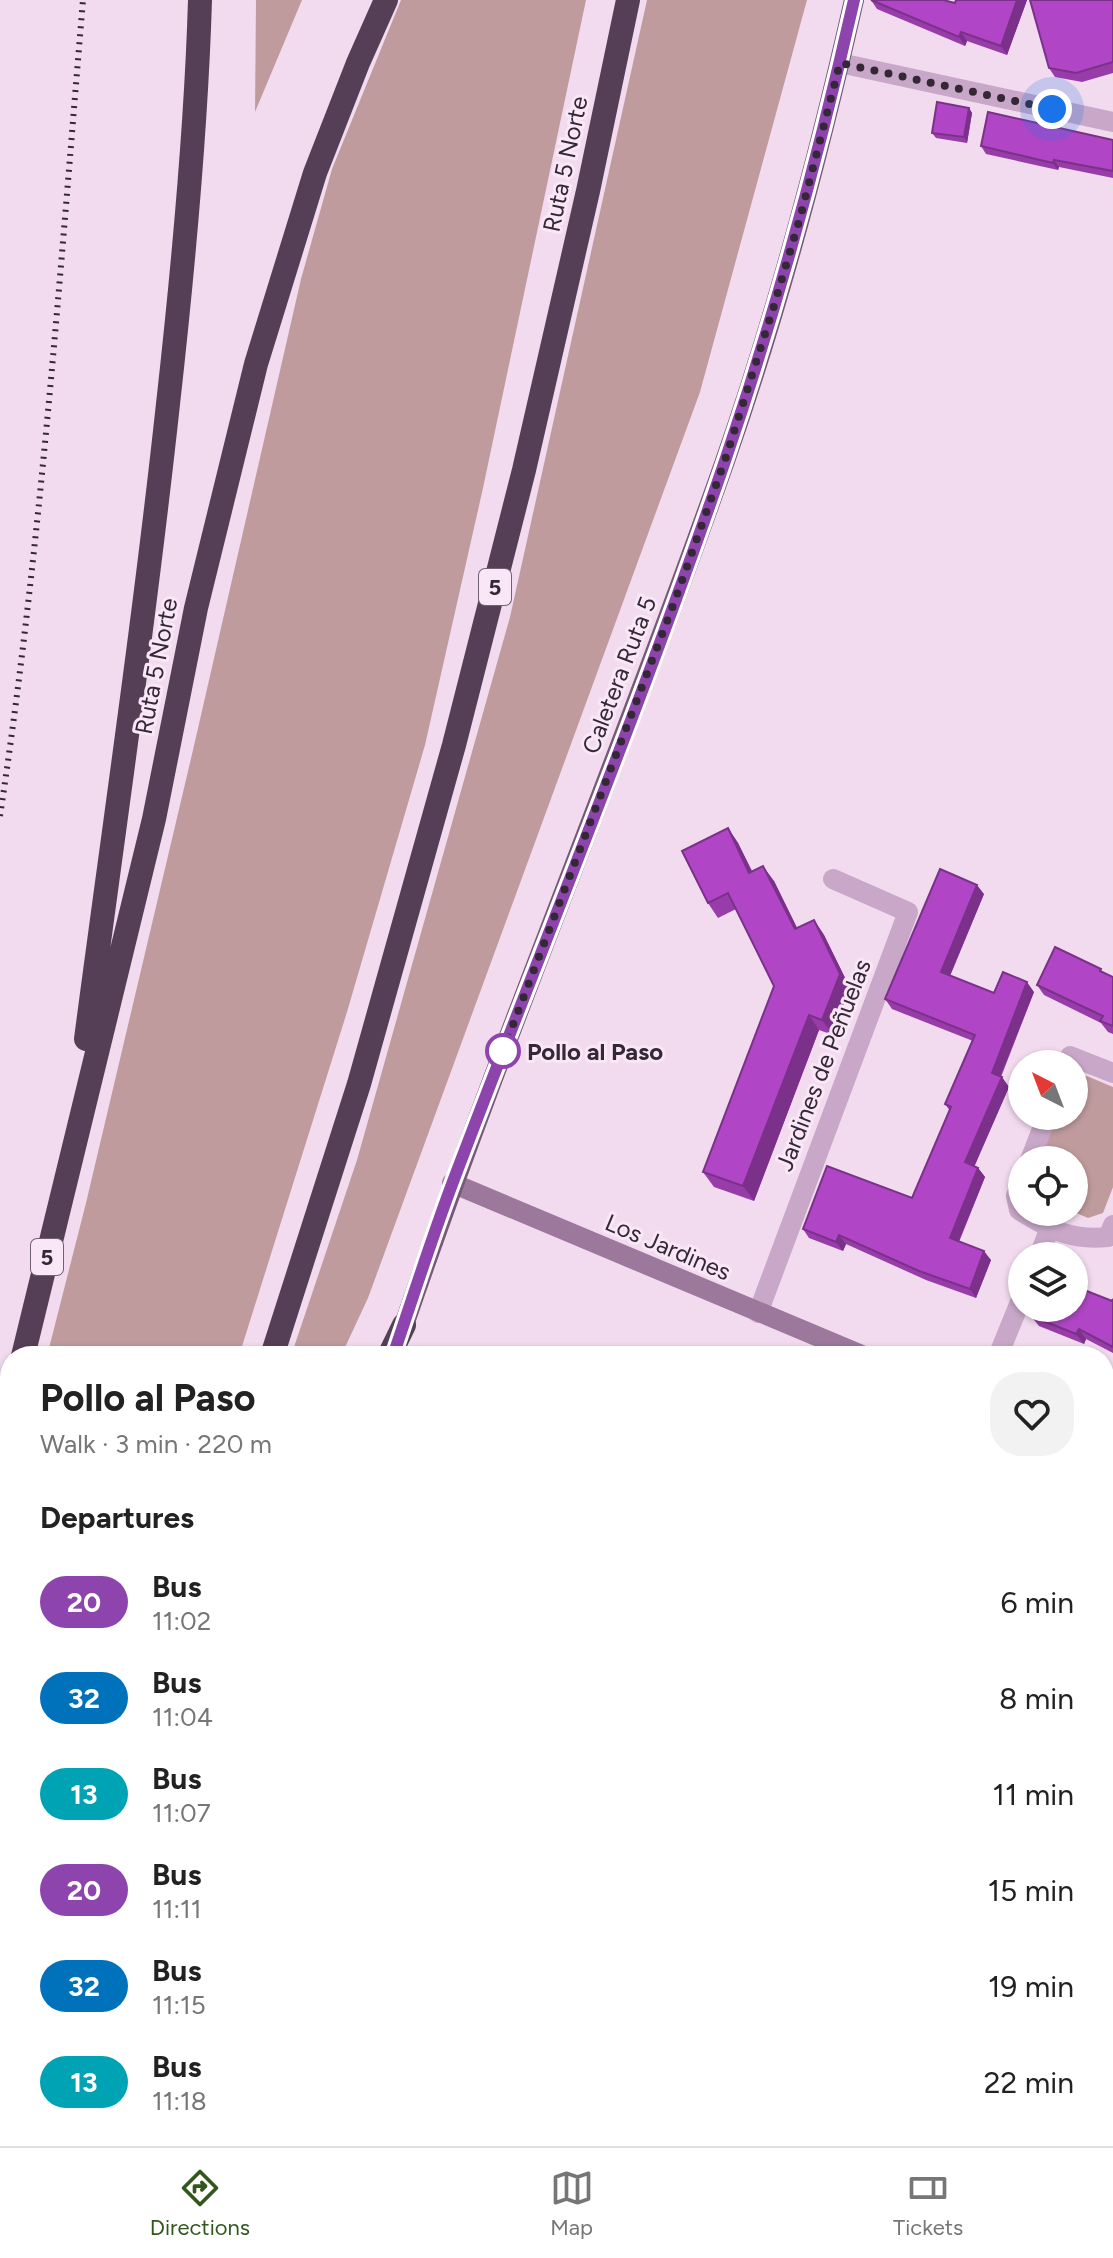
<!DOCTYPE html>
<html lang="en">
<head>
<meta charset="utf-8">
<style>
  :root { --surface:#fff; --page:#f2f2f2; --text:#222; --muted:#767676; --line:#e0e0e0; --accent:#31571d }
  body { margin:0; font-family:Figtree,sans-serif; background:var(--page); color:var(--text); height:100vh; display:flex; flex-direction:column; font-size:30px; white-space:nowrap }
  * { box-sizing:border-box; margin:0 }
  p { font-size:26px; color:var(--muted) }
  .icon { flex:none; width:44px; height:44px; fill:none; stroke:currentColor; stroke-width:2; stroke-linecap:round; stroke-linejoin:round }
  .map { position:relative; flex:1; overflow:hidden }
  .sheet { position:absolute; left:0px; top:1346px; width:1114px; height:800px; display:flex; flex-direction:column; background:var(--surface); border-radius:32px 32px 0 0; box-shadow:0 2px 6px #0004 }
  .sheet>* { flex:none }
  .badge { padding:0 16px; border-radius:26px; font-size:28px; line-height:52px }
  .needle { width:52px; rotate:318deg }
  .fabs { position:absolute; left:1008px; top:1050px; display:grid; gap:16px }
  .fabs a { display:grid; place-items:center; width:80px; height:80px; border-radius:50%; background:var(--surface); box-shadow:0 2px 6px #0004; font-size:40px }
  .you { position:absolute; width:40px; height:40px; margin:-20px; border:6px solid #fff; border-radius:50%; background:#1a73e8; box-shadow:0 0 0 12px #1a73e833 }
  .map>.badge { position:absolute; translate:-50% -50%; box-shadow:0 0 0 4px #fff }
  h2 { padding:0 40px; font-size:30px; line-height:72px }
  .round { display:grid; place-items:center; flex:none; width:84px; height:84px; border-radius:32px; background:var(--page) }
  .summary { display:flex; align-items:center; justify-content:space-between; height:136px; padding:0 40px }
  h1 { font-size:38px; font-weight:700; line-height:60px }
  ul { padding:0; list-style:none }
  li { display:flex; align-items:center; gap:24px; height:96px; padding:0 40px }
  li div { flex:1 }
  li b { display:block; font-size:30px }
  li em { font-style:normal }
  li .badge { min-width:88px; font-weight:700; text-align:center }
  .dock { display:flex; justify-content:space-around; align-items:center; height:112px; border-top:2px solid var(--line); background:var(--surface); font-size:22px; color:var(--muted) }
  .dock a { display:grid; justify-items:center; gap:4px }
  .dock .active { color:var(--accent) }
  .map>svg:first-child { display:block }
  .green { fill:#c09b9e }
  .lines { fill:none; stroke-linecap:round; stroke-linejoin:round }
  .lane { stroke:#c9a7c8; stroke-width:20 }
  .street { stroke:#c9a7c8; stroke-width:20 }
  .secondary { stroke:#9c789d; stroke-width:20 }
  .primary { stroke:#765978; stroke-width:20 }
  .highway { stroke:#553f57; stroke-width:24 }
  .rail { stroke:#352836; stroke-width:6; stroke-dasharray:2 6; stroke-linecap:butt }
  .wall { fill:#973ca9 }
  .shaded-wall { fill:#7b318a }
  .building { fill:#b046c5; stroke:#7b318a; stroke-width:2 }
  .line-casing { stroke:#fff; stroke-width:18 }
  .line { stroke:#8e44ad; stroke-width:12 }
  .walk { stroke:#352836; stroke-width:8; stroke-dasharray:0 14.4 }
  .stop-dot { fill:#fff; stroke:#8e44ad; stroke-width:4 }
  .labels { text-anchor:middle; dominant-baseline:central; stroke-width:6; stroke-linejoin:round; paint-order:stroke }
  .shield { fill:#f9e7f7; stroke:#706170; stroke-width:2 }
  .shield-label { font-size:22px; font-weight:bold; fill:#352836 }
  .street-label { font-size:24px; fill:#352836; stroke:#f9e7f7 }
  .stop-label { font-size:24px; font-weight:bold; fill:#352836; stroke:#f9e7f7; text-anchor:start }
</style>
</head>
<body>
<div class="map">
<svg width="1113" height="2146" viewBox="0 0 1113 2146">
  <rect width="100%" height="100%" fill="#f2dbef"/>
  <path class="green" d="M256,0H302L255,112Z
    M401,0H586L483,488L425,745L347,1012L239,1356H47L86,1203L193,750L301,279L332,169Z
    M647,0H807L700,392L368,1298L341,1356H291L357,1160L510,617Z
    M1087,1076L1113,1087V1187L1103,1213L1088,1218L1074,1212V1160H1039L1057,1116H1074V1080Z
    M10,1510V1978L0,2004V1553Z"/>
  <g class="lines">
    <path class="lane" d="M840,63L1113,122"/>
    <path class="street" d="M1067,1064L1070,1056L1113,1073
      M1030,1160L1047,1116
      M1022,1181L1016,1196L1019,1210C1049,1229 1071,1241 1108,1237L1113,1225
      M1039,1256L1049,1230
      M758,1313L908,912L833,879
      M998,1356L1022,1297"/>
    <path class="secondary" d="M452,1183L864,1356
      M1104,1455L1113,1459
      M99,2146L103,2136"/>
    <path class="primary" d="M404,1325C504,1034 623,751 725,461C778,310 819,155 854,0"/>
    <path class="highway" d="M86,1039C114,827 145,616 168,404C183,270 196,135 200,0
      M23,1356L154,819L196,608L256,364L315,173L358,63L386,0
      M272,1356L359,1084L454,745L524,470L588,191L628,0
      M389,1356L404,1325
      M0,1452L10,1410
      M0,2100L10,2074
      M18,2146L23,2136"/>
    <path class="rail" d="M0,816C41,545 60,273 83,0"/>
  </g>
  <path class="wall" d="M871,0L955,3L956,0H1027L1007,55L967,41L965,46L877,9Z
    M1113,0V73L1082,82L1055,77L1049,68Z
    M969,108L972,113L967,143L936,138L932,133Z
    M1113,140V178L1059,167L1058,170L986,154L981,146Z
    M728,828L738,843L752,871L774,881L797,928L814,920L824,935L850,988L833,1035L819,1030L754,1201L714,1187L703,1172L774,986L736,909L718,918L708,903Z
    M984,894L950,975L994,993L1034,992L1001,1077L1009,1087L974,1166L978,1168L985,1177L959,1242L991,1260L976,1298L926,1280L846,1244L843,1251L809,1238L803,1229L912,1198L950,1111L945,1104L973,1041L892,1009L885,999Z
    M1104,973L1113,977V1034L1108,1032L1101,1023L1044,995L1037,985Z
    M1113,1299V1353L1086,1339L1084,1344L1039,1326L1031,1316L1112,1301Z"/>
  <path class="shaded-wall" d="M1017,0H1027L1007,55L1001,46Z
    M961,32L967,41L965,46L959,37Z
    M969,108L972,113L967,143L964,137Z
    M1054,160L1059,167L1058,170L1053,163Z
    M728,828L738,843L760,888L749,873Z
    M763,866L774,881L805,944L795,929Z
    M977,885L984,894L948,981L941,972Z
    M814,920L824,935L850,988L833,1035L822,1020Z
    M1027,982L1034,992L998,1082L992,1073Z
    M809,1015L819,1030L754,1201L743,1186Z
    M1002,1077L1009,1087L972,1172L965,1162Z
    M978,1168L985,1177L956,1248L950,1238Z
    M839,1235L846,1244L843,1251L836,1242Z
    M984,1251L991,1260L976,1298L970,1289Z
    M1079,1329L1086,1339L1084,1344L1076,1334Z"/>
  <path class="building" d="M871,0H943L955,3L956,0H1017L1001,46L961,32L959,37Z
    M1030,0H1113V62L1076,73L1049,68Z
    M937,102L969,108L964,137L932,133Z
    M988,112L1113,140V171L1054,160L1053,163L981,146Z
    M728,828L749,873L763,866L795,929L814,920L840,974L822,1020L809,1015L743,1186L703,1172L774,986L728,893L708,903L682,851Z
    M940,869L977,885L941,972L994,993L1003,972L1027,982L992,1073L1002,1077L965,1162L978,1168L950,1238L984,1251L970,1289L919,1271L839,1235L836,1242L803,1229L827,1166L912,1198L951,1107L945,1104L975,1035L885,999Z
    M1055,947L1101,969L1100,971L1113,977V1026L1100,1021L1103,1016L1037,985Z
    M1074,1286L1112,1301L1113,1299V1347L1079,1329L1076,1334L1031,1316L1035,1308H1074Z"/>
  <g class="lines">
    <g class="line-casing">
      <path id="line" d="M393,1356C413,1297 432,1237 454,1179C545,939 643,701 726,458C777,308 819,155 854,0"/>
    </g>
    <use href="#line" class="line"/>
    <path class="walk" d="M503,1051L674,603L726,457L773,309L800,218L840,63L1052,109"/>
  </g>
  <circle class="stop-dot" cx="503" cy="1051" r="16"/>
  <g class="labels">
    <g class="shield">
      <rect x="479" y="569" width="32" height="36" rx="6"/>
      <rect x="31" y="1239" width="32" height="36" rx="6"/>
    </g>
    <g class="shield-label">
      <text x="495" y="587">5</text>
      <text x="47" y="1257">5</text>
    </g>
    <g class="street-label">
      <text transform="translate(565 164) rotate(-78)">Ruta 5 Norte</text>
      <text transform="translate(156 666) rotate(-79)">Ruta 5 Norte</text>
      <text transform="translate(619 675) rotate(-69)">Caletera Ruta 5</text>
      <text transform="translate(823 1065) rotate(-69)">Jardines de Peñuelas</text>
      <text transform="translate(668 1247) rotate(23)">Los Jardines</text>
    </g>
    <g class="stop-label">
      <text x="527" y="1051">Pollo al Paso</text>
    </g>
  </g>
</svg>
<div class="fabs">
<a><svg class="needle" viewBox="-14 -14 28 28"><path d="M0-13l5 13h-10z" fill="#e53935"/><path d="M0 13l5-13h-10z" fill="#767676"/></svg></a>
<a><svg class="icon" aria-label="locate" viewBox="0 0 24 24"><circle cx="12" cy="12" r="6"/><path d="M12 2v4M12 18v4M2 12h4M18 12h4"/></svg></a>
<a><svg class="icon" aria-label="layers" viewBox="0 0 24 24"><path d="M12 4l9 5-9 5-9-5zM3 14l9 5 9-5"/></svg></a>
</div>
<div class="you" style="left:1052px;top:109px"></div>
<section class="sheet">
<div class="summary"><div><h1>Pollo al Paso</h1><p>Walk · 3 min · 220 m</p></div><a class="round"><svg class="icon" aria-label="heart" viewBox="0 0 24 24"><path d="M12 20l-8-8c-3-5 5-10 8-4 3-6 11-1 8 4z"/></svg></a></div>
<h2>Departures</h2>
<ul>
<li><span class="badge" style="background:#8e44ad;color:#fff">20</span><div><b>Bus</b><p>11:02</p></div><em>6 min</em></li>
<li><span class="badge" style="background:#0072bc;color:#fff">32</span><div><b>Bus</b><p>11:04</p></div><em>8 min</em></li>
<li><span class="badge" style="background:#00a3b4;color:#fff">13</span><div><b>Bus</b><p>11:07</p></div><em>11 min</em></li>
<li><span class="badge" style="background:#8e44ad;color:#fff">20</span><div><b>Bus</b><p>11:11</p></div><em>15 min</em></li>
<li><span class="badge" style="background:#0072bc;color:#fff">32</span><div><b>Bus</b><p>11:15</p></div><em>19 min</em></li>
<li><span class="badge" style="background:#00a3b4;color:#fff">13</span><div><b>Bus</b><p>11:18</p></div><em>22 min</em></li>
</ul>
</section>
</div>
<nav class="dock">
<a class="active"><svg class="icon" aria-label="directions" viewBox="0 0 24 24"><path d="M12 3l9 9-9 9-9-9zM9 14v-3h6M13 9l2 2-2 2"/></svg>Directions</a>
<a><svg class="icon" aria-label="map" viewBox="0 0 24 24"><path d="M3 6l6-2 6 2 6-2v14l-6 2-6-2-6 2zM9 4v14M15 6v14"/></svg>Map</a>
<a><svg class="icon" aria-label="tickets" viewBox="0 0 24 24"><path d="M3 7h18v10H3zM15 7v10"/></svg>Tickets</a>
</nav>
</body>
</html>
